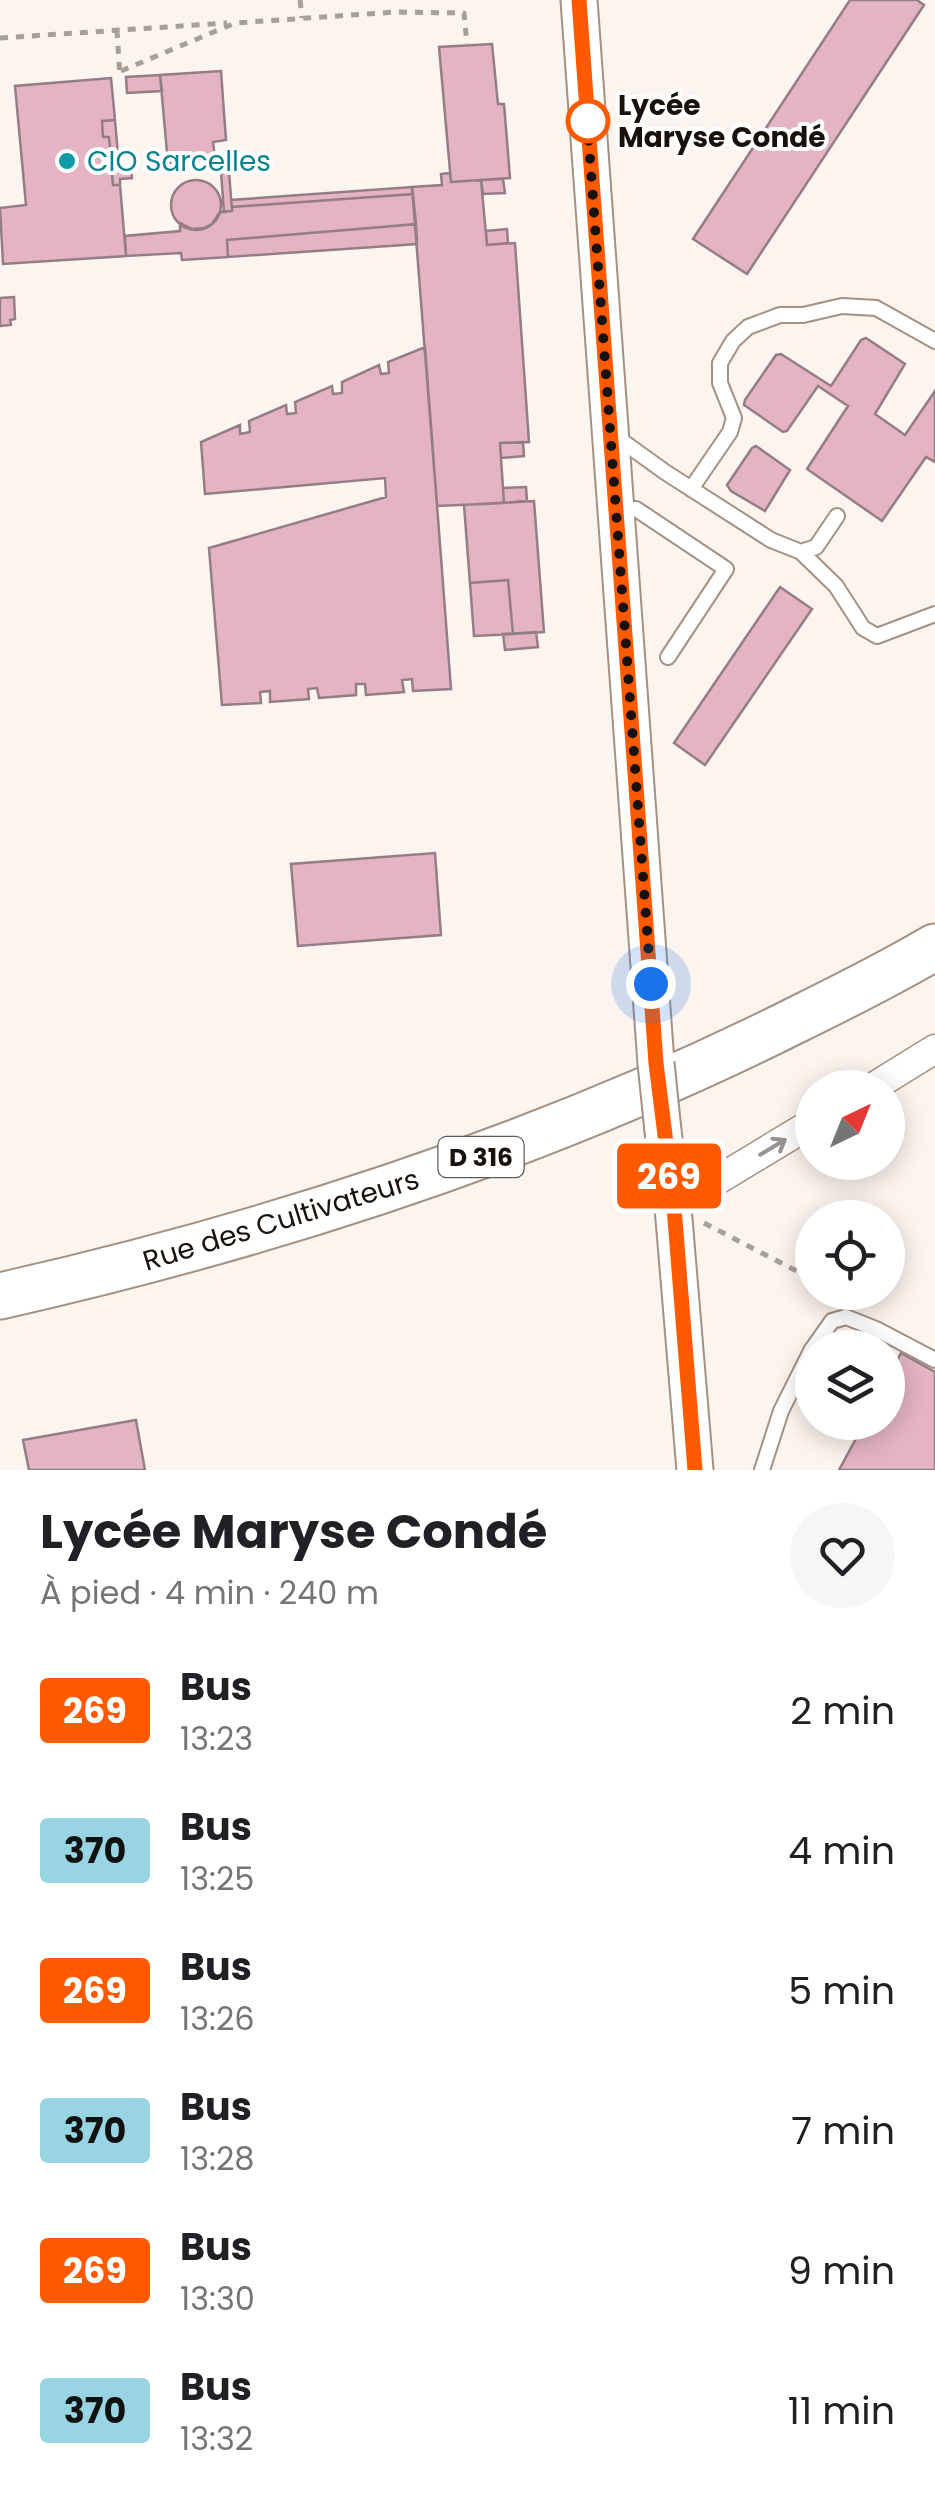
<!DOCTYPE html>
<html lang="fr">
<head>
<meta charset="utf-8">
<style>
  :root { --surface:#fff; --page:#f6f6f6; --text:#202124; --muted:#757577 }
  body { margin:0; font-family:Poppins,sans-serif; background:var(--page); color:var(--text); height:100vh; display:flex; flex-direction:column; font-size:38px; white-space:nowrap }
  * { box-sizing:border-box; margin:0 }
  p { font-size:32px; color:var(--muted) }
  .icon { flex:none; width:55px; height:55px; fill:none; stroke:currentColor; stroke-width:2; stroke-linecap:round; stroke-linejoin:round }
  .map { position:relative; height:1470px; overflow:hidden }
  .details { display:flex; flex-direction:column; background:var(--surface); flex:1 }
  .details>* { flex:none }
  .badge { padding:0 20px; border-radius:8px; font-size:35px; line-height:65px }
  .needle { width:65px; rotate:43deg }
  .buttons { position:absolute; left:795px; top:1070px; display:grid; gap:20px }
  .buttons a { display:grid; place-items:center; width:110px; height:110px; border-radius:50%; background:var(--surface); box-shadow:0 5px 25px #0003; font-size:50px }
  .you { position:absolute; width:50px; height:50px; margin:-25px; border:8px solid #fff; border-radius:50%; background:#1a73e8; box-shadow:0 0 0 15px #1a73e833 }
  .map>.badge { position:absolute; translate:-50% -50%; box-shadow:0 0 0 5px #fff }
  .round { display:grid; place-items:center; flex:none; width:105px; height:105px; border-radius:52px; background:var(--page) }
  .headline { display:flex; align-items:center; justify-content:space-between; height:170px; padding:0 40px }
  h1 { font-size:48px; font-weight:700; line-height:75px }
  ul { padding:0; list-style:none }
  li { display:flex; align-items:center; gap:30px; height:140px; padding:0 40px }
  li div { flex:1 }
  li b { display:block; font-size:38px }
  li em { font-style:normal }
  li .badge { min-width:110px; font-weight:700; text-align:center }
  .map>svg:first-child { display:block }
  .building { fill:#e4b4c3; stroke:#957d85; stroke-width:2.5 }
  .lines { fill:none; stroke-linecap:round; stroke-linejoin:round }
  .service-casing { stroke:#a49182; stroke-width:18 }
  .minor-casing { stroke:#a49182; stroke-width:31 }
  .tertiary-casing { stroke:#a49182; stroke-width:39 }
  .primary-casing { stroke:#a49182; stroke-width:49 }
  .path { stroke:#a79f99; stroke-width:5; stroke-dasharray:8 8; stroke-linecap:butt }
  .service { stroke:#fff; stroke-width:14 }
  .minor { stroke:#fff; stroke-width:28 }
  .tertiary { stroke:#fff; stroke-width:35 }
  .primary { stroke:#fff; stroke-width:45 }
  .tertiary-bridge-casing { stroke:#a49182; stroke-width:39; stroke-linecap:butt }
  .tertiary-bridge { stroke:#fff; stroke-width:35 }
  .oneway { stroke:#989492 }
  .line-casing { stroke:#fff; stroke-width:22 }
  .line { stroke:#ff5a00; stroke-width:15 }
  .walk { stroke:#19120c; stroke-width:10; stroke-dasharray:0 18 }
  .stop-dot { fill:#fff; stroke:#ff5a00; stroke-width:5 }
  .culture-dot { fill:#0f9aa8; stroke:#fff; stroke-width:4 }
  .labels { text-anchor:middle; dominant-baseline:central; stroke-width:8; stroke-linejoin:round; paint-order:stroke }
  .shield { fill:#fff; stroke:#5e5955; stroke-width:2.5 }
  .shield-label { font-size:25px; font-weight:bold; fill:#19120c }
  .stop-label { font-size:28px; font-weight:bold; fill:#19120c; stroke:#fff; text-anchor:start }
  .culture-label { font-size:28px; fill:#0d838f; stroke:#fff; text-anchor:start }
  .street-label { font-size:28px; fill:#19120c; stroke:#fff }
</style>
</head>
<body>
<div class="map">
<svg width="935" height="1470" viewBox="0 0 935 1470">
  <rect width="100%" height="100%" fill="#fcf4ee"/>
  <path class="building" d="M850,0H917L924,5L747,274L693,239Z
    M492,44L498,104H504L510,178L451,182L439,47Z
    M221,71L226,140L213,142L215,159L168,163L160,75Z
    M160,75L162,91L127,93L126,77Z
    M111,78L115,120L102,121L103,137H109L113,185H120L126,256L3,264L0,208L26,205L15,86Z
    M115,120L119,167L131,166L132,178L120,179V185H113L109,137H103L102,121Z
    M228,158L232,211L224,212L220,159Z
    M450,173L451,182L481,180L487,245L515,243L529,442L500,443L504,503L437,506L412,187L442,185L441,174Z
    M503,179L505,193L483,194L481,180Z
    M171 205a25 25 0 1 1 50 0a25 25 0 1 1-50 0Z
    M412,187L413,194L232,207L231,200Z
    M413,194L416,224L227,240L228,257L182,260L181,253L126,256L125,236L180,231V223L192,229L204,228L212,224L220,212L232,211V207Z
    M416,224L417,244L228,257L227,240Z
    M507,229L508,243L487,245L486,231Z
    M14,297L15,319L10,320L11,325L0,326V298Z
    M866,338L905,364L875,414L905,435L935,391V462L926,457L882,521L807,469L848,406L818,386L787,431L783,432L744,405L745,400L776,355L781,354L831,386L861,340Z
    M425,347L451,689L413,691L412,679L402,680L404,692L366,695L365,684H356V695L319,698L317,688L308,689L309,699L270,702V691L260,692L261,703L222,705L209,548L386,497L385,478L205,494L201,442L240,425V434L250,432L249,421L286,405L287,414L296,413L295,402L332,386L333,394L342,393V382L379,365L381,374L389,373L388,362Z
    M523,442L524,456L501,458L500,443Z
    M756,446L790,470L765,511L731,491L727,485L752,448Z
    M526,487L527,501L504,503L503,488Z
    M534,501L544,632L513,634L508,580L470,583L464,505Z
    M508,580L513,634L474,636L470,583Z
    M780,587L812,609L705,765L674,743Z
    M536,632L538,647L505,650L503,634Z
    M435,853L441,935L298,946L291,864Z
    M901,1353L935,1372V1470H839L865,1422H888V1379Z
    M136,1420L145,1470H29L23,1440Z"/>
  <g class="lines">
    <g class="service-casing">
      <path id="service" d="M615,436L665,472L771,540L801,552L816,547L837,516
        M691,489L730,432L734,418L720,383V363L733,341L748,327L780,315H803L842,306L876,308L935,341
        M616,512L636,509L726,569L668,657
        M801,552L836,586L863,628L877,636L935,614
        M813,1348L832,1321L846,1317L876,1329L935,1360
        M762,1470L781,1411L812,1349"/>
    </g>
    <g class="minor-casing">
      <path id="minor" d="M872,1088L935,1049
        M673,1207L812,1123"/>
    </g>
    <g class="tertiary-casing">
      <path id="tertiary" d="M579,0L656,1063
        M663,1131L673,1207L695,1470"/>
    </g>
    <g class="primary-casing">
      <path id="primary" d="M0,1296C274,1234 542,1147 794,1021C841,998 889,974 935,947"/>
    </g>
    <path class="path" d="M300,0L302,18
      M117,30L120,78
      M0,38L227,23
      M121,71L235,23L396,12L464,13L467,45
      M704,1223L812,1279"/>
    <use href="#service" class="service"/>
    <use href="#minor" class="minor"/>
    <use href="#tertiary" class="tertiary"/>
    <use href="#primary" class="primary"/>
    <g class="tertiary-bridge-casing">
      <path id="tertiary-bridge" d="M656,1063L663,1131"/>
    </g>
    <use href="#tertiary-bridge" class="tertiary-bridge"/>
  </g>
  <defs><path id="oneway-shaft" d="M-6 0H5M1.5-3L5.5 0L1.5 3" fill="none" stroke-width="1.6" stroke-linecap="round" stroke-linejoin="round" transform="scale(2.5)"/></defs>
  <use class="oneway" href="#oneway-shaft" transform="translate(773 1147) rotate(-31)"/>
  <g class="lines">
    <g class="line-casing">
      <path id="line" d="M579,0L656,1063L674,1207L695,1470"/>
    </g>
    <use href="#line" class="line"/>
    <path class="walk" d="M588,121L586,104L651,984"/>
  </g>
  <circle class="stop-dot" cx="588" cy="121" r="20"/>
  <circle class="culture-dot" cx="67" cy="161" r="10"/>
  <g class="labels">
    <rect class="shield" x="438.5" y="1137" width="85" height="40" rx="8"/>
    <g class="shield-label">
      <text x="481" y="1157">D 316</text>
    </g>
    <g class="stop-label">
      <text x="618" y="105">Lycée<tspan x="618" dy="32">Maryse Condé</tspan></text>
    </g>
    <g class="culture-label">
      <text x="87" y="161">CIO Sarcelles</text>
    </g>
    <g class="street-label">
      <text transform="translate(281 1220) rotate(-17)">Rue des Cultivateurs</text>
    </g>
  </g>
</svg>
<div class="buttons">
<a><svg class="needle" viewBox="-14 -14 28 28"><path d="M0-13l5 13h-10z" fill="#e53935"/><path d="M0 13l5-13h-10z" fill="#757577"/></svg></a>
<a><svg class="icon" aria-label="locate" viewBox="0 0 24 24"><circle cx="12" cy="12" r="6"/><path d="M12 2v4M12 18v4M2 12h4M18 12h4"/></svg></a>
<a><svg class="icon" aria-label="layers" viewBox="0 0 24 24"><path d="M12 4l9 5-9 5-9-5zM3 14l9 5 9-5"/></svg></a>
</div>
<div class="you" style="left:651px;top:984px"></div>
<b class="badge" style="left:669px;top:1176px;background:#ff5a00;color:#fff">269</b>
</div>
<section class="details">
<div class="headline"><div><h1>Lycée Maryse Condé</h1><p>À pied · 4 min · 240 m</p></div><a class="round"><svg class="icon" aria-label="heart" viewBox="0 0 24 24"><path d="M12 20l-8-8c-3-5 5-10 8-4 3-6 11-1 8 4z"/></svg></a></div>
<ul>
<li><span class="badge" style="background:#ff5a00;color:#fff">269</span><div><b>Bus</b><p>13:23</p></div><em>2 min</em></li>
<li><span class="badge" style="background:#98d4e2;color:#111">370</span><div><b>Bus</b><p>13:25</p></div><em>4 min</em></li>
<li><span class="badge" style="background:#ff5a00;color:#fff">269</span><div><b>Bus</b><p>13:26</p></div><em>5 min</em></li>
<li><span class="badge" style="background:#98d4e2;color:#111">370</span><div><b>Bus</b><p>13:28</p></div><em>7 min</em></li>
<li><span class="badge" style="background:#ff5a00;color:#fff">269</span><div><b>Bus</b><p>13:30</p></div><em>9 min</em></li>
<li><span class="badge" style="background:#98d4e2;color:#111">370</span><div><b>Bus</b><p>13:32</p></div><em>11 min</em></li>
</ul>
</section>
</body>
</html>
